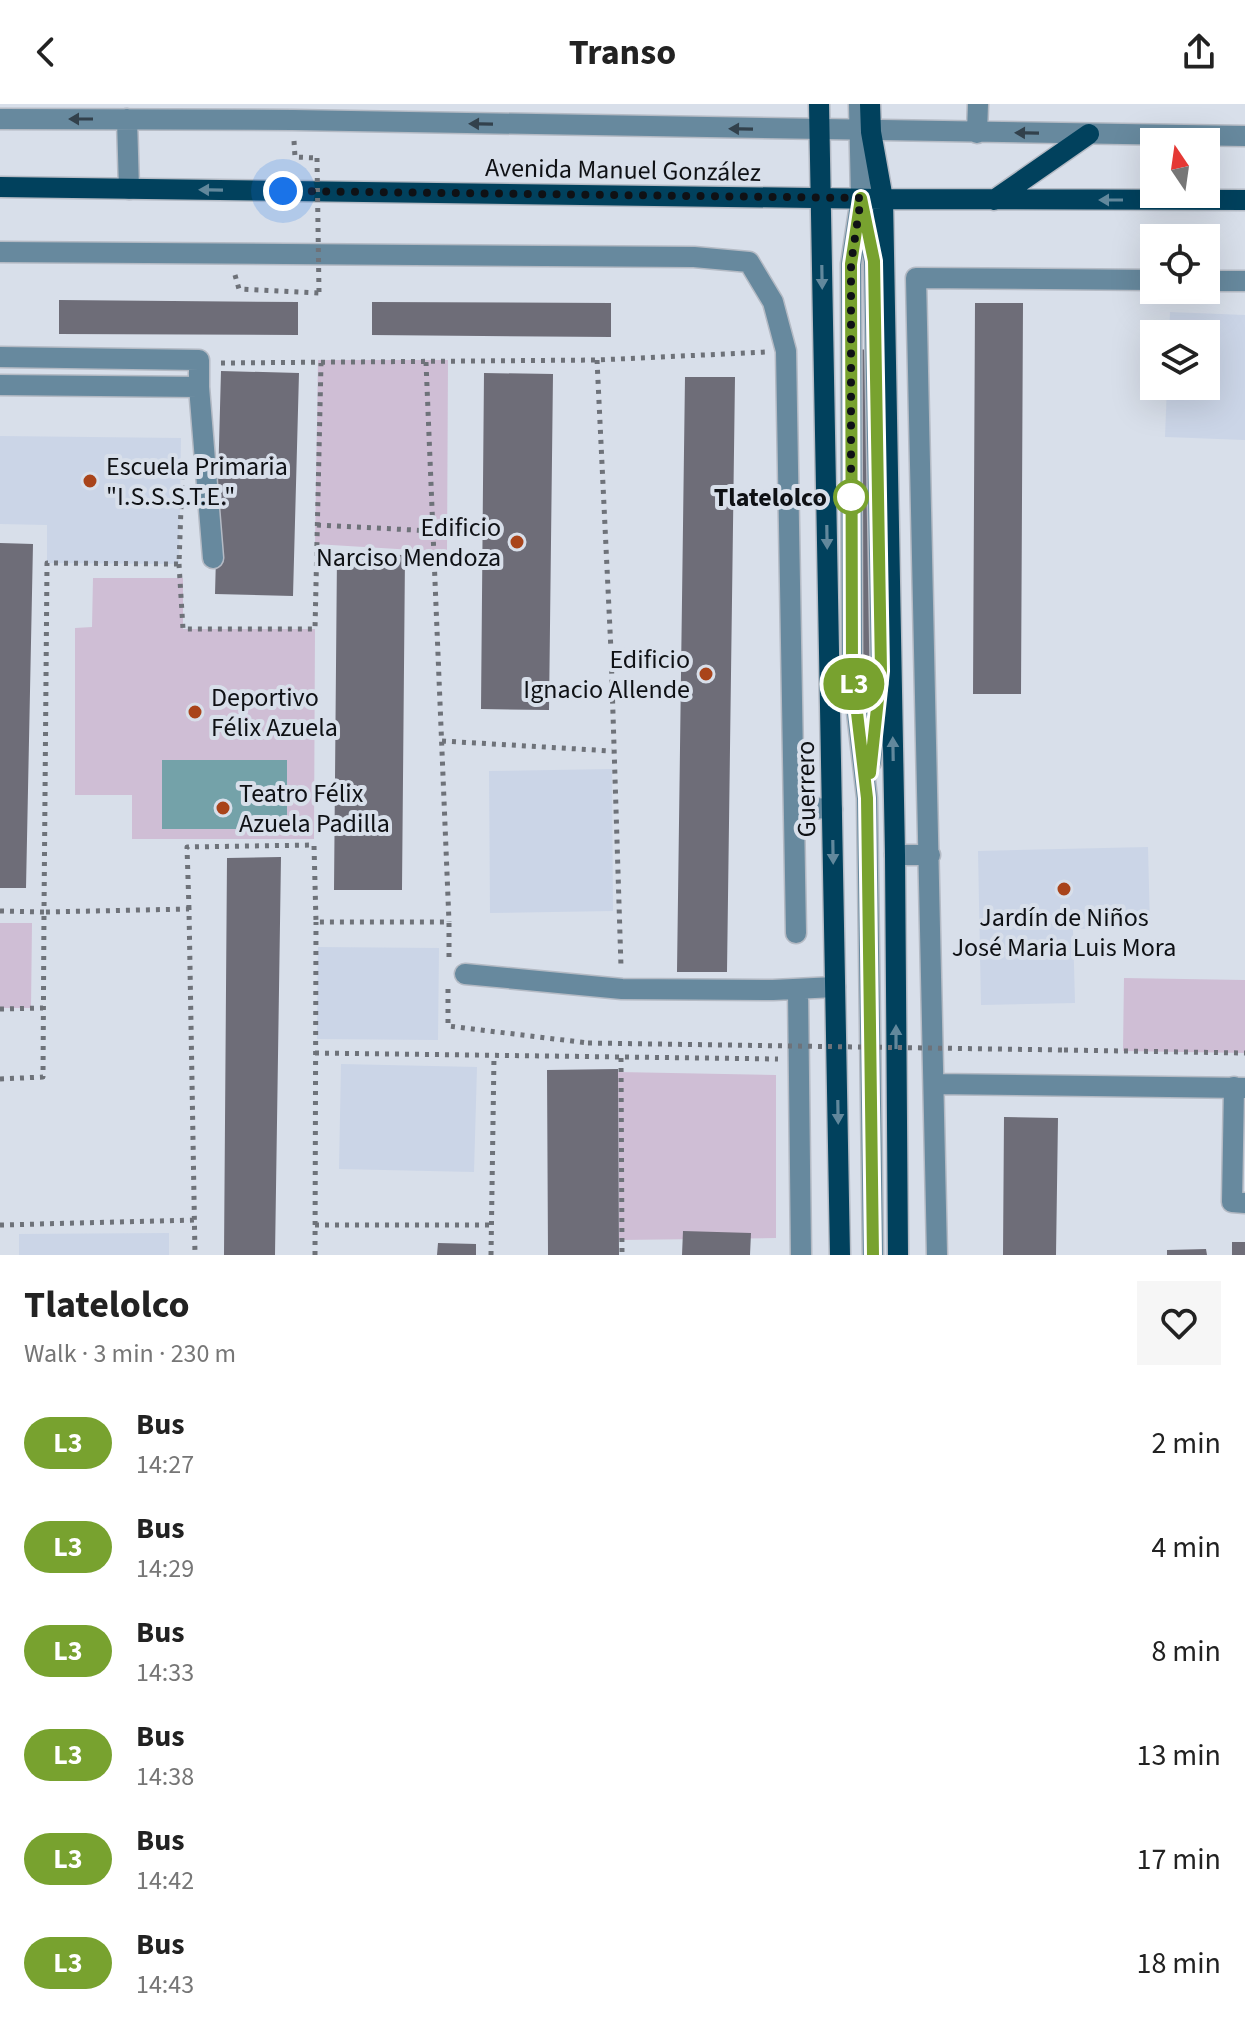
<!DOCTYPE html>
<html lang="en">
<head>
<meta charset="utf-8">
<style>
  :root { --surface:#fff; --page:#f6f6f6; --text:#222; --muted:#767676 }
  body { margin:0; font-family:"Source Sans 3",sans-serif; background:var(--page); color:var(--text); height:100vh; display:flex; flex-direction:column; font-size:30px; white-space:nowrap }
  * { box-sizing:border-box; margin:0 }
  p { font-size:26px; color:var(--muted) }
  .icon { flex:none; width:44px; height:44px; fill:none; stroke:currentColor; stroke-width:2; stroke-linecap:round; stroke-linejoin:round }
  .map { position:relative; height:1151px; overflow:hidden }
  .drawer { display:flex; flex-direction:column; background:var(--surface); flex:1 }
  .drawer>* { flex:none }
  .badge { padding:0 16px; border-radius:26px; font-size:28px; line-height:52px }
  .needle { width:52px; rotate:347deg }
  .tools { position:absolute; left:1140px; top:24px; display:grid; gap:16px }
  .tools a { display:grid; place-items:center; width:80px; height:80px; border-radius:0px; background:var(--surface); box-shadow:0 8px 32px #0002; font-size:40px }
  .you { position:absolute; width:40px; height:40px; margin:-20px; border:6px solid #fff; border-radius:50%; background:#1a73e8; box-shadow:0 0 0 12px #1a73e833 }
  .map>.badge { position:absolute; translate:-50% -50%; box-shadow:0 0 0 4px #fff }
  .round { display:grid; place-items:center; flex:none; width:84px; height:84px; border-radius:0px; background:var(--page) }
  .summary { display:flex; align-items:center; justify-content:space-between; height:136px; padding:0 24px }
  h1 { font-size:38px; font-weight:700; line-height:60px }
  ul { padding:0; list-style:none }
  li { display:flex; align-items:center; gap:24px; height:104px; padding:0 24px }
  li div { flex:1 }
  li b { display:block; font-size:30px }
  li em { font-style:normal }
  li .badge { min-width:88px; font-weight:700; text-align:center }
  header { display:flex; justify-content:space-between; align-items:center; height:104px; padding:0 24px; background:var(--surface); font-size:36px; font-weight:700 }
  .map>svg:first-child { display:block }
  .built { fill:#cbd5e7 }
  .green { fill:#cfbed5 }
  .water { fill:#74a2a9 }
  .building { fill:#6e6d78 }
  .lines { fill:none; stroke-linecap:round; stroke-linejoin:round }
  .minor-casing { stroke:#b4bac4; stroke-width:23 }
  .major-casing { stroke:#b4bac4; stroke-width:23 }
  .path { stroke:#6e7279; stroke-width:5; stroke-dasharray:4 6; stroke-linecap:butt }
  .minor { stroke:#67899e; stroke-width:20 }
  .major { stroke:#01415d; stroke-width:20 }
  .path-bridge { stroke:#6e7279; stroke-width:5; stroke-dasharray:4 6; stroke-linecap:butt }
  .oneway { fill:#32414c }
  .oneway2 { fill:#62889c }
  .line-casing { stroke:#fff; stroke-width:18 }
  .line { stroke:#78a22f; stroke-width:12 }
  .walk { stroke:#0f1115; stroke-width:8; stroke-dasharray:0 14.4 }
  .poi-dot { fill:#a9441a; stroke:#d8dfea; stroke-width:3 }
  .stop-dot { fill:#fff; stroke:#78a22f; stroke-width:4 }
  .labels { text-anchor:middle; dominant-baseline:central; stroke-width:8; stroke-linejoin:round; paint-order:stroke }
  .street-label { font-size:26px; fill:#0f1115; stroke:#d8dfea }
  .poi-label { font-size:26px; fill:#0f1115; stroke:#d8dfea; text-anchor:start }
  .stop-label { font-size:26px; font-weight:bold; fill:#0f1115; stroke:#d8dfea; text-anchor:end }
</style>
</head>
<body>
<header><svg class="icon" aria-label="back" viewBox="0 0 24 24"><path d="M15 5l-7 7 7 7"/></svg>Transo<svg class="icon" aria-label="share" viewBox="0 0 24 24"><path d="M12 15V3M7 8l5-5 5 5M5 13v7h14v-7"/></svg></header>
<div class="map">
<svg width="1245" height="1151" viewBox="0 0 1245 1151">
  <rect width="100%" height="100%" fill="#d8dfea"/>
  <path class="built" d="M1170,208L1245,211V336L1165,333L1167,282H1206V230H1169Z
    M0,332L181,334L179,460L47,459V421L0,420Z
    M612,665L613,807L490,809L489,667Z
    M1148,743L1150,823L1073,825L1075,899L981,901L978,747Z
    M318,843L439,844L438,936L317,935Z
    M341,960L477,963L474,1068L339,1065Z
    M169,1129V1151H19V1130Z"/>
  <path class="green" d="M318,256H448L447,448L315,440Z
    M93,474H183V525H315L314,735H132V691H75V524L92,523Z
    M0,819H32L31,904H0Z
    M1124,874L1245,876V949L1123,947Z
    M618,968L776,971V1134L619,1136Z"/>
  <path class="water" d="M162,656H287V725H162Z"/>
  <path class="building" d="M59,196L298,198V231L59,230Z
    M372,198L611,199V233L372,231Z
    M975,199H1023L1021,590H973Z
    M877,245L873,567L861,568L849,246Z
    M221,267L299,269L293,492L215,490Z
    M484,269L553,270L549,606L481,605Z
    M685,273H735L727,868H677Z
    M0,439L33,440L26,784H0Z
    M337,450L405,451L402,786H334Z
    M281,753L275,1151H224L227,754Z
    M618,965L619,1151H548L547,966Z
    M1004,1013L1058,1014L1056,1151H1003Z
    M683,1127L751,1129L750,1151H682Z
    M1232,1138H1245V1151H1232Z
    M438,1139L476,1140V1151H437Z
    M1206,1145L1207,1151H1167V1146Z"/>
  <g class="lines">
    <g class="minor-casing">
      <path id="minor" d="M859,0L861,94L874,157L881,567L871,658
        M0,15L293,16L1245,32
        M127,15L129,85
        M977,29L978,0
        M861,94L851,160L852,566L867,694L873,1151
        M0,148L694,153L749,158L773,198L786,247L796,829
        M1206,177H1245
        M0,253L199,256V283
        M0,281L199,283L213,454
        M794,703L832,705
        M895,751H930
        M465,870L622,885L773,886L835,883
        M798,885L801,1151
        M934,980L1245,984
        M1234,983L1232,1098L1245,1099
        M937,1151L916,174L1154,176"/>
    </g>
    <g class="major-casing">
      <path id="major" d="M819,0L840,1151
        M870,0L871,28L883,95L895,751L898,1151
        M0,83L883,95L1245,96
        M994,96L1089,30"/>
    </g>
    <path class="path" d="M294,37L295,53L317,54
      M235,171L239,185L319,189
      M597,256L611,547L621,863
      M426,258L449,818
      M221,259L597,256L767,248
      M317,421L433,427
      M179,460L183,525H315L321,259
      M442,637L612,647
      M189,805L187,743L314,741L316,818H449V855
      M0,807L44,808L47,459L179,460L182,375
      M448,885V922L588,939
      M0,905L43,904
      M1064,946L1245,949
      M315,949L778,955
      M621,954L622,1151
      M0,975L43,973L44,808L189,805L195,1151
      M0,1121L195,1116
      M315,1121H492
      M315,1151L316,818
      M491,1151L494,952"/>
    <use href="#minor" class="minor"/>
    <use href="#major" class="major"/>
    <path class="path-bridge" d="M317,54L319,189
      M588,939L1064,946"/>
  </g>
  <defs><path id="oneway-solid" d="M-6-.8H1V-3.2L6.5 0L1 3.2V.8H-6Z" transform="scale(2)"/></defs>
  <g class="oneway">
    <use href="#oneway-solid" transform="translate(81 15) rotate(180)"/>
    <use href="#oneway-solid" transform="translate(481 20) rotate(-179)"/>
    <use href="#oneway-solid" transform="translate(741 25) rotate(-179)"/>
    <use href="#oneway-solid" transform="translate(1027 29) rotate(-179)"/>
  </g>
  <g class="oneway2">
    <use href="#oneway-solid" transform="translate(211 86) rotate(-179)"/>
    <use href="#oneway-solid" transform="translate(1111 96) rotate(-180)"/>
    <use href="#oneway-solid" transform="translate(822 173) rotate(89)"/>
    <use href="#oneway-solid" transform="translate(827 433) rotate(89)"/>
    <use href="#oneway-solid" transform="translate(893 645) rotate(-91)"/>
    <use href="#oneway-solid" transform="translate(833 748) rotate(89)"/>
    <use href="#oneway-solid" transform="translate(896 933) rotate(-90)"/>
    <use href="#oneway-solid" transform="translate(838 1008) rotate(89)"/>
  </g>
  <g class="lines">
    <g class="line-casing">
      <path id="line" d="M870,669L881,567L874,157L861,94L851,160L852,566L867,694L873,1151"/>
    </g>
    <use href="#line" class="line"/>
    <path class="walk" d="M283,87L861,94L851,160V393"/>
  </g>
  <g class="poi-dot">
    <circle cx="90" cy="377" r="8"/>
    <circle cx="517" cy="438" r="8"/>
    <circle cx="706" cy="570" r="8"/>
    <circle cx="195" cy="608" r="8"/>
    <circle cx="223" cy="704" r="8"/>
    <circle cx="1064" cy="785" r="8"/>
  </g>
  <circle class="stop-dot" cx="851" cy="393" r="16"/>
  <g class="labels">
    <g class="street-label">
      <text transform="translate(623 66) rotate(1)">Avenida Manuel González</text>
      <text transform="translate(806 685) rotate(-91)">Guerrero</text>
    </g>
    <g class="poi-label">
      <text x="106" y="362">Escuela Primaria<tspan x="106" dy="30">"I.S.S.S.T.E."</tspan></text>
      <text x="501" y="423" text-anchor="end">Edificio<tspan x="501" dy="30">Narciso Mendoza</tspan></text>
      <text x="690" y="555" text-anchor="end">Edificio<tspan x="690" dy="30">Ignacio Allende</tspan></text>
      <text x="211" y="593">Deportivo<tspan x="211" dy="30">Félix Azuela</tspan></text>
      <text x="239" y="689">Teatro Félix<tspan x="239" dy="30">Azuela Padilla</tspan></text>
      <text x="1064" y="813" text-anchor="middle">Jardín de Niños<tspan x="1064" dy="30">José Maria Luis Mora</tspan></text>
    </g>
    <g class="stop-label">
      <text x="827" y="393">Tlatelolco</text>
    </g>
  </g>
</svg>
<div class="tools">
<a><svg class="needle" viewBox="-14 -14 28 28"><path d="M0-13l5 13h-10z" fill="#e53935"/><path d="M0 13l5-13h-10z" fill="#767676"/></svg></a>
<a><svg class="icon" aria-label="locate" viewBox="0 0 24 24"><circle cx="12" cy="12" r="6"/><path d="M12 2v4M12 18v4M2 12h4M18 12h4"/></svg></a>
<a><svg class="icon" aria-label="layers" viewBox="0 0 24 24"><path d="M12 4l9 5-9 5-9-5zM3 14l9 5 9-5"/></svg></a>
</div>
<div class="you" style="left:283px;top:87px"></div>
<b class="badge" style="left:854px;top:580px;background:#78a22f;color:#fff">L3</b>
</div>
<section class="drawer">
<div class="summary"><div><h1>Tlatelolco</h1><p>Walk · 3 min · 230 m</p></div><a class="round"><svg class="icon" aria-label="heart" viewBox="0 0 24 24"><path d="M12 20l-8-8c-3-5 5-10 8-4 3-6 11-1 8 4z"/></svg></a></div>
<ul>
<li><span class="badge" style="background:#78a22f;color:#fff">L3</span><div><b>Bus</b><p>14:27</p></div><em>2 min</em></li>
<li><span class="badge" style="background:#78a22f;color:#fff">L3</span><div><b>Bus</b><p>14:29</p></div><em>4 min</em></li>
<li><span class="badge" style="background:#78a22f;color:#fff">L3</span><div><b>Bus</b><p>14:33</p></div><em>8 min</em></li>
<li><span class="badge" style="background:#78a22f;color:#fff">L3</span><div><b>Bus</b><p>14:38</p></div><em>13 min</em></li>
<li><span class="badge" style="background:#78a22f;color:#fff">L3</span><div><b>Bus</b><p>14:42</p></div><em>17 min</em></li>
<li><span class="badge" style="background:#78a22f;color:#fff">L3</span><div><b>Bus</b><p>14:43</p></div><em>18 min</em></li>
</ul>
</section>
</body>
</html>
